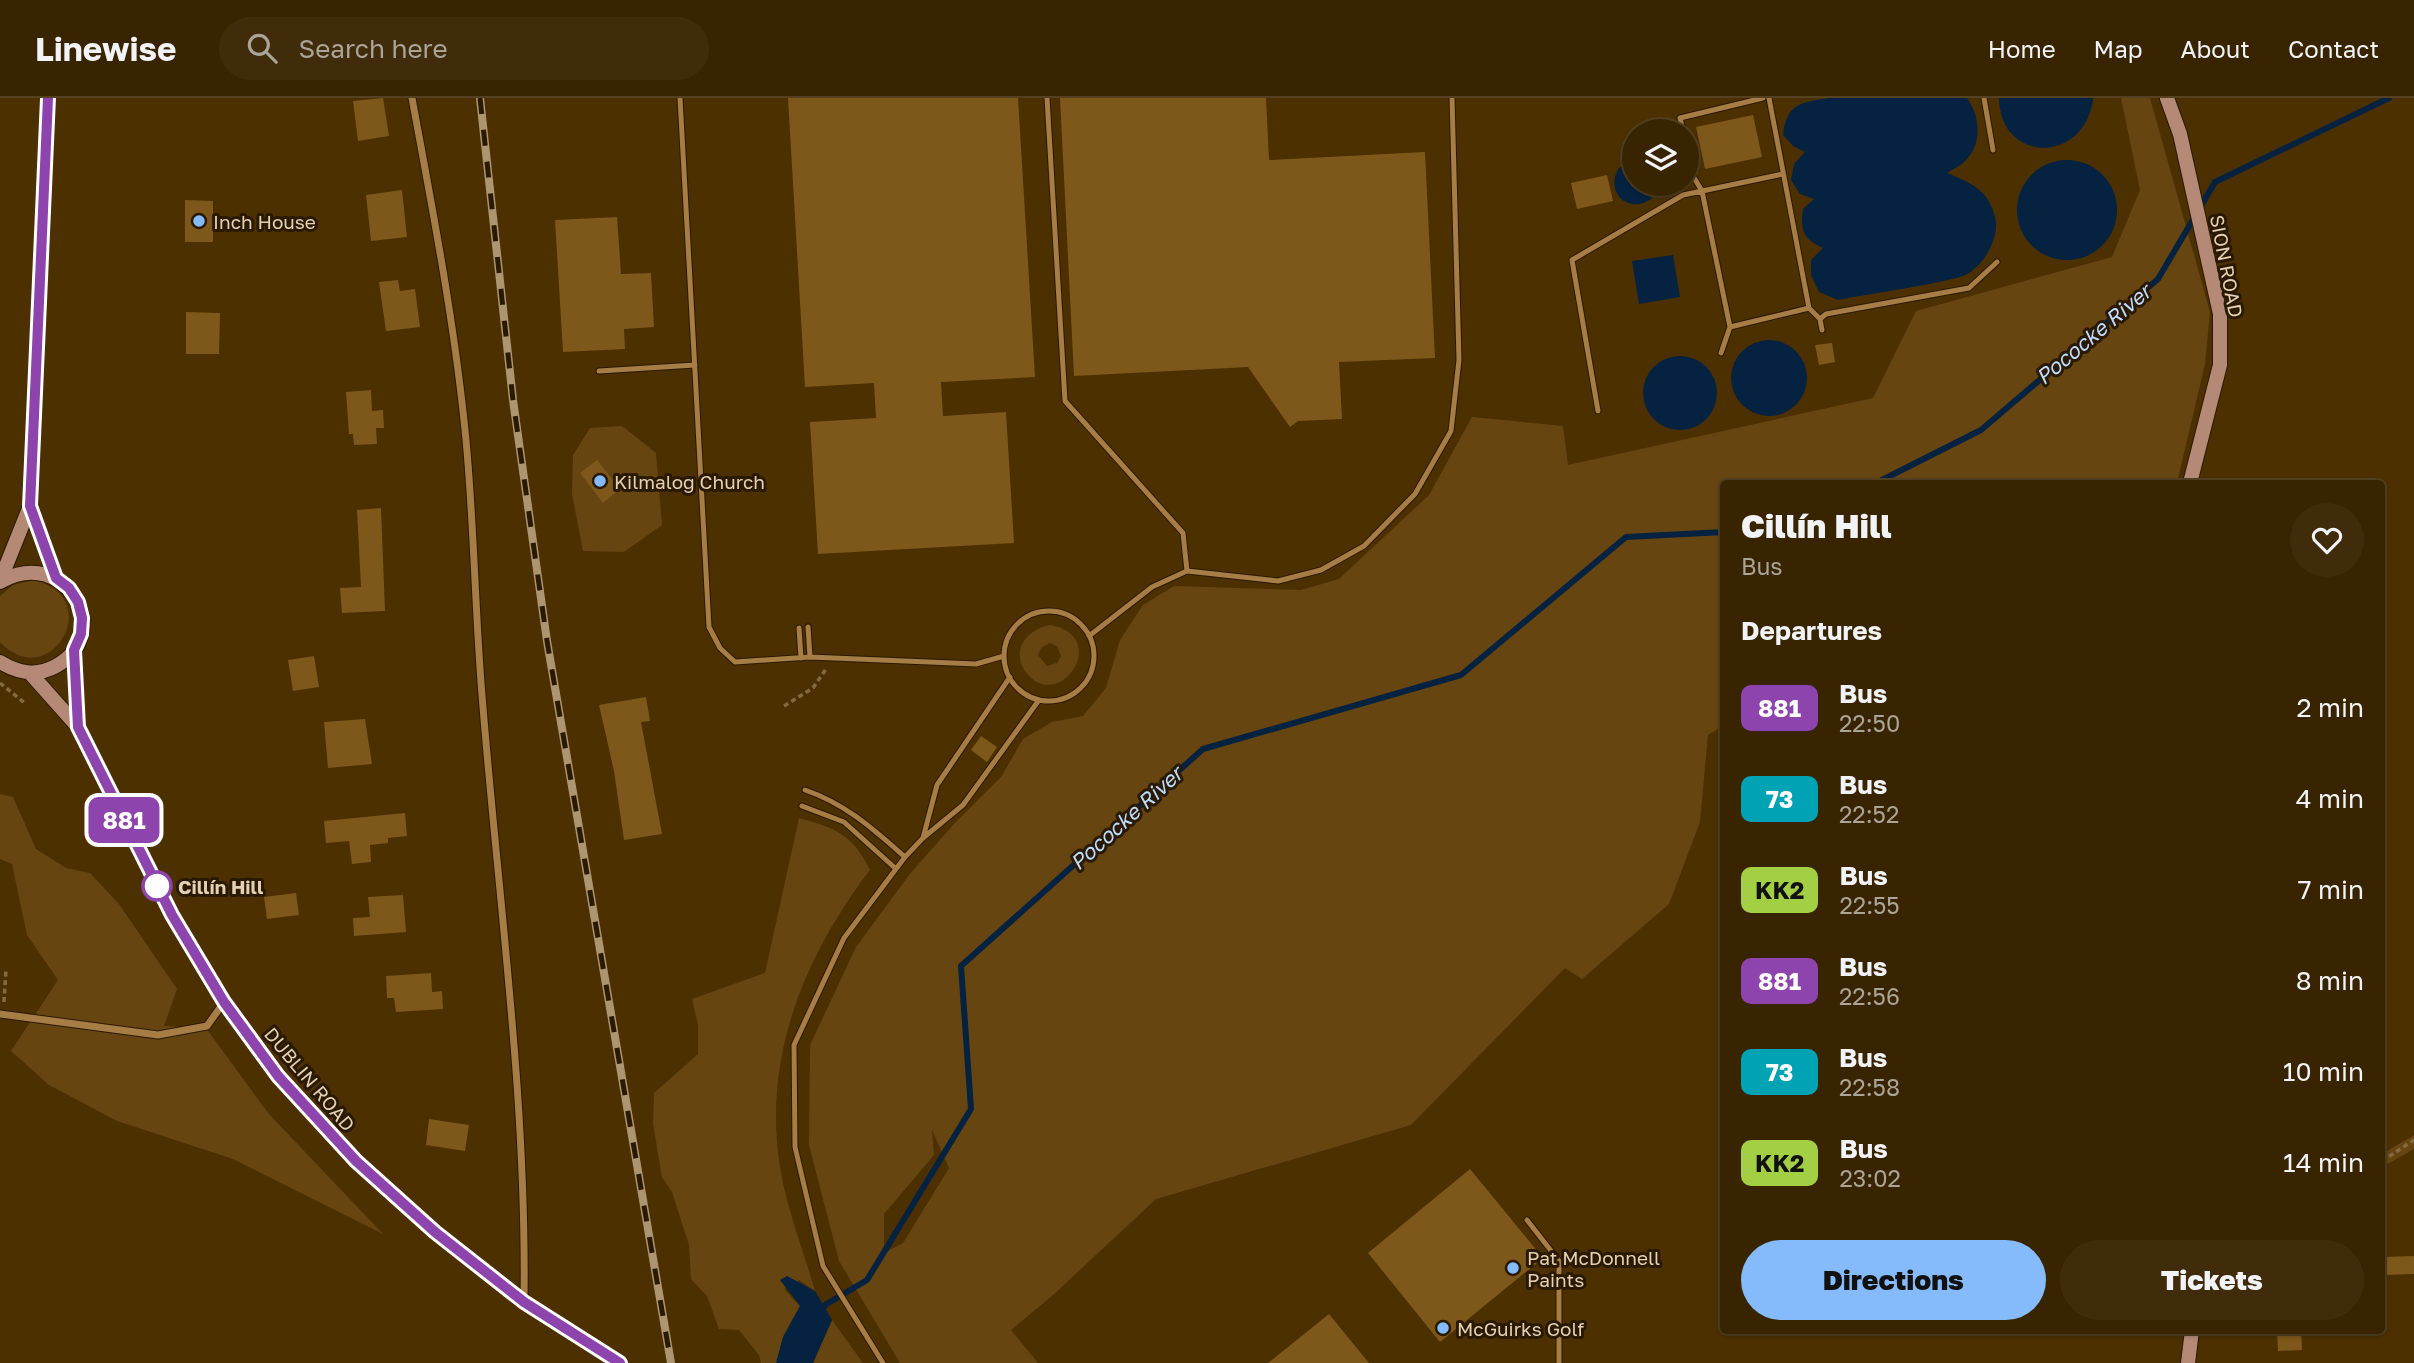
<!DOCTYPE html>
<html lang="en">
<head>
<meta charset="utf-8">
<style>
  :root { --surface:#392400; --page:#402c0a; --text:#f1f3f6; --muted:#aba499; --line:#534122; --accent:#85bbfb }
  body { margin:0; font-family:"Golos Text",sans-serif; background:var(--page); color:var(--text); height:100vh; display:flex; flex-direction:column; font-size:26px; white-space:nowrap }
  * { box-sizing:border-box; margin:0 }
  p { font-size:23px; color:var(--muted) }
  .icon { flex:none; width:38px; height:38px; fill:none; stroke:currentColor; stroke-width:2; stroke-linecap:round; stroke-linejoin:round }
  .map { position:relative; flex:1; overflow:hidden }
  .side { position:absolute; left:1720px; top:382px; width:665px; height:854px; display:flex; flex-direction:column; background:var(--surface); border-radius:7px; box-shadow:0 2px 5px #0004,0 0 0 2px var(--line) }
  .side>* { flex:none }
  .badge { padding:0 14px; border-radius:10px; font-size:24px; line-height:46px }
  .buttons { position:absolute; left:1622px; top:21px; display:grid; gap:14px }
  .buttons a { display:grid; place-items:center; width:77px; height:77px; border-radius:50%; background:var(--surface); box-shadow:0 2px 5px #0004,0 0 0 2px var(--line); font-size:35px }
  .map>.badge { position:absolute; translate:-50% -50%; box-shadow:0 0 0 4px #fff }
  h2 { padding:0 21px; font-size:26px; line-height:63px }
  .round { display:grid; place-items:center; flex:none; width:74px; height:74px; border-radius:37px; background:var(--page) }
  .summary { display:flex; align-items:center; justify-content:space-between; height:119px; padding:0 21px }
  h1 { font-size:33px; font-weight:800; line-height:52px }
  .cta { display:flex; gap:14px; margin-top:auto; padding:14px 21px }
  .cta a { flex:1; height:80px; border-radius:42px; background:var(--accent); color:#111; font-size:28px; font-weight:800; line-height:80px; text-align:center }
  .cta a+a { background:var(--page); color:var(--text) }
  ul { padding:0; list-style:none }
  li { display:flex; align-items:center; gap:21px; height:91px; padding:0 21px }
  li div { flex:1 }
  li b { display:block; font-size:26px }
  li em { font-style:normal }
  li .badge { min-width:77px; font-weight:700; text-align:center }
  header { display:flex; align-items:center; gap:42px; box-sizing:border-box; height:98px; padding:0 35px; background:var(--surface); border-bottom:2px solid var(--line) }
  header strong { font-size:33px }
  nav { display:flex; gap:38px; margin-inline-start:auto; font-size:24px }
  .search { width:490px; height:63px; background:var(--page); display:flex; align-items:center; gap:18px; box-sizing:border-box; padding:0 24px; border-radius:38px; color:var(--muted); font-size:26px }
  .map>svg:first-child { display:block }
  .green { fill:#664511; fill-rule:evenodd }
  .water { fill:#052241 }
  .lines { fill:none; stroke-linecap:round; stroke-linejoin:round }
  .stream { stroke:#052241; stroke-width:6 }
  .building { fill:#7e571a }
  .lane-casing { stroke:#2d1900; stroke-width:7 }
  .street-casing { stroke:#2d1900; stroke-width:9 }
  .secondary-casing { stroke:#2d1900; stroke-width:16 }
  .path { stroke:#846a41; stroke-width:3.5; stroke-dasharray:5 3.5; stroke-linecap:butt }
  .lane { stroke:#a67d44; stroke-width:5 }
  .street { stroke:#a67d44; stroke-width:7 }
  .secondary { stroke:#b48a77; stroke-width:14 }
  .rail-casing { stroke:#ad9572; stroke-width:8 }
  .rail { stroke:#2a1a03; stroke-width:5; stroke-dasharray:16; stroke-linecap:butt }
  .line-casing { stroke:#fff; stroke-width:16 }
  .line { stroke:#8e44ad; stroke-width:10 }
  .poi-dot { fill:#85bbfb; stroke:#2a1a03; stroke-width:2.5 }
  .stop-dot { fill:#fff; stroke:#8e44ad; stroke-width:3.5 }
  .labels { text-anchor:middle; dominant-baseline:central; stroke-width:6; stroke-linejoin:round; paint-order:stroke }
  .poi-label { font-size:19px; fill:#e6d0b4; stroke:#2a1a03; text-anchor:start }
  .street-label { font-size:19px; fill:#e6d0b4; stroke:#2a1a03 }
  .stop-label { font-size:19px; font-weight:bold; fill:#e6d0b4; stroke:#2a1a03; text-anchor:start }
  .water-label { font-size:21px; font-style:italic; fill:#bfdcff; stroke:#2a1a03 }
</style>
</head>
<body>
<header>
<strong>Linewise</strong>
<div class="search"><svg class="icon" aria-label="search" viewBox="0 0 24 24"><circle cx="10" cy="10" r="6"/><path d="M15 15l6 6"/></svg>Search here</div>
<nav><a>Home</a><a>Map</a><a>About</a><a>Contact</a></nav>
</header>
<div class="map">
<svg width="2414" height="1265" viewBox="0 0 2414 1265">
  <rect width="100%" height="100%" fill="#4c3000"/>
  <path class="green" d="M2121,0H2150L2210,214L2205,266L2177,385H1724V627L1708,637L1700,724L1669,806L1582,881L1565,870L1411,1027L1156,1101L1052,1198L1011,1232L1038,1265H900L839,1163L809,1047L810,947L856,849L909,777L953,727L1001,679L1023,641L1052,624L1083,618L1106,590L1120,542L1143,507L1174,488L1301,492L1339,481L1429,397L1472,319L1563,328L1568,367L1873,300L1916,213L2112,159L2140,92ZM932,1032L949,1070L903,1145L884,1155V1116L934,1057Z
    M622,328L656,355L662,427L624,454L583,453L572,396L573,357L590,330Z
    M34,482C107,500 50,597 0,544V498L13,487Z
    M1051,527C1113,540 1057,618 1025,573C1010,551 1029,530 1051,527ZM1050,545L1057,548L1061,558L1057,565L1047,568L1038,557L1041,550Z
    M0,696L13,699L36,751L66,770L90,775L119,806L177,891L164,928L206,930L268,1015L383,1136L233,1061L117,1023L49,987L11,953L58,882L27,837L12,766L0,761Z
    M799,720C836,730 853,737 870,772C803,860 761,963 781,1075C788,1114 804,1154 815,1193L799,1182L784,1191L800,1208L783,1239L777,1265H761L759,1257L739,1232L719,1231L707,1198L691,1181L689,1147L672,1094L662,1079L653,1026L654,995L698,956V927L692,901L765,875Z
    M2414,1037V1051L2382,1069V1056Z
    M832,1222L863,1265H813Z"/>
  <path class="water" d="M1828,0H1967C1980,18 1983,44 1966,62C1962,67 1953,71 1947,75C1972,85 1988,92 1995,119C2000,138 1986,164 1969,175C1957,184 1860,197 1838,202L1819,194L1811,177V162L1823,150C1803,141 1800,132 1803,111L1814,101L1800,96L1791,82L1794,66L1805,54L1793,48L1783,37C1787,5 1800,5 1828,0Z
    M1999,0H2093V2C2083,67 2000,65 1999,0Z
    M2017 112a50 50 0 1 1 100 0a50 50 0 1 1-100 0Z
    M1634,63V86H1658L1651,101C1628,117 1604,93 1619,70Z
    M1673,157L1680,199L1639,206L1632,163Z
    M1731 280a38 38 0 1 1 76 0a38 38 0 1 1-76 0Z
    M1643 295a37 37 0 1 1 74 0a37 37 0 1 1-74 0Z
    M787,1178L815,1193L832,1222L813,1265H776L783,1239L800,1208L780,1182Z"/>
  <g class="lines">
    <path class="stream" d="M1876,385L1981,332L2158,181L2215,84L2389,0
      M821,1214L825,1207L867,1182L971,1011L961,868L1203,651L1461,577L1626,439L1724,434"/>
  </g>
  <path class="building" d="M383,0L389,38L358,43L353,3Z
    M788,0H1018L1035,279L941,284L943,318L1006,314L1014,445L818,456L810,324L876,320L874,285L805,289Z
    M1060,0H1266L1269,62L1425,54L1435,260L1339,264L1342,321L1298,323L1290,329L1248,269L1074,278Z
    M1753,17L1762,59L1705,71L1696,29Z
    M1607,77L1613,103L1577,111L1571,85Z
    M402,92L407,139L371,143L366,97Z
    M185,102L213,103V144H185Z
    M617,119L621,176L651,175L654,229L624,231L625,251L563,254L555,122Z
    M398,182L400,193L415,191L420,229L386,233L379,184Z
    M186,214L220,215L219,256H186Z
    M1832,245L1835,264L1819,267L1815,247Z
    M371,292L372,313L383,312L384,330H376L377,346L354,347L353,336H349L346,294Z
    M597,362L620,391L603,405L580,375Z
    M381,410L385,513L342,515L340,490L361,489L357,412Z
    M314,558L319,589L293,593L288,562Z
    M646,599L650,623L641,624L662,736L624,742L614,673L599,607Z
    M365,621L372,666L328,670L324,624Z
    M981,638L997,649L987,664L971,652Z
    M405,715L407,738L388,740V745L370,747L371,764L352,766L349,743L326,745L324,723Z
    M296,795L299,817L267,821L264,799Z
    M403,797L406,834L354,838L353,820L370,819L368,799Z
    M431,875L432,894L442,893L443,911L396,914L394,900H387L386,878Z
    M429,1021L469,1027L465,1053L426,1047Z
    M1470,1071L1543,1160L1440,1244L1368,1155Z
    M2414,1158V1176L2385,1177L2384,1159Z
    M1329,1216L1369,1265H1268Z
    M2277,1232H2301L2302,1252L2278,1253Z"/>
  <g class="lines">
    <g class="lane-casing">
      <path id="lane" d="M680,0L709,529L720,550L735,564L810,559L976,566L1004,558
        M1047,0L1065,303L1183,435L1187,473
        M1984,0L1993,52
        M1683,33L1680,20L1763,0
        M1687,56L1690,73L1702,93L1730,229L1809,210L1769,0
        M1809,210L1820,221L1822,232
        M1820,221L1826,216L1969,190L1997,164
        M1721,255L1730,229
        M599,273L695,267
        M1598,313L1572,162L1683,97L1783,76
        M1004 558a45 45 0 1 1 90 0a45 45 0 1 1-90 0Z
        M808,529L810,559
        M799,530L801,560
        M1089,538L1152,489L1187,473L1278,483L1321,472L1364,448L1415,396L1451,333L1459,262L1452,0
        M805,692C846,706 873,731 905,759
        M802,708L844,724L895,770
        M923,740L937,687L1010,579
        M1527,1122L1559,1163V1265
        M883,1265L823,1168L795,1049L794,947L844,840L905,759L923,740L963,707L1039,602"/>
    </g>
    <g class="street-casing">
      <path id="street" d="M412,0C433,114 455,227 466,342C474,427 475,512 482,597C498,799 527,1001 524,1204
        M0,916L158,937L207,928L224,904"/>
    </g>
    <g class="secondary-casing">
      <path id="secondary" d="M2167,0L2180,36L2220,216V267L2190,385
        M30,408L56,480
        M0,483L30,408L48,0
        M0,484C66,446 115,536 56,568C36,579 18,575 0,564
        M74,552L78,629
        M30,575L78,629L172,817L224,904L278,978L356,1063L435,1134L524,1204L620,1265
        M2188,1265L2192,1232"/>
    </g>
    <path class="path" d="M0,585L26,606
      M784,608L813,590L826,571
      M4,904L6,871
      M2382,1063L2414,1042"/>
    <use href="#lane" class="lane"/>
    <use href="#street" class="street"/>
    <use href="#secondary" class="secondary"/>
    <g class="rail-casing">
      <path id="rail" d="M480,0L513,302L547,543L671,1265"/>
    </g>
    <use href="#rail" class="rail"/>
  </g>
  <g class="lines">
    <g class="line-casing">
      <path id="line" d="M48,0L30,408L56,480L69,490L78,504L82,520L81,536L74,552L78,629L172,817L224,904L278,978L356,1063L435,1134L524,1204L620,1265"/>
    </g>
    <use href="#line" class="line"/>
  </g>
  <g class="poi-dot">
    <circle cx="199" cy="123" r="7"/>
    <circle cx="600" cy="383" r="7"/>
    <circle cx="1513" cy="1170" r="7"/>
    <circle cx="1443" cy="1230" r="7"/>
  </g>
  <circle class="stop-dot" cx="157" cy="788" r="14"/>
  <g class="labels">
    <g class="poi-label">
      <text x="213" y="123">Inch House</text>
      <text x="614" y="383">Kilmalog Church</text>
      <text x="1527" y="1159">Pat McDonnell<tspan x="1527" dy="22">Paints</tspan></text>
      <text x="1457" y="1230">McGuirks Golf</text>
    </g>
    <g class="street-label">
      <text transform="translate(2227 168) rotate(79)">SION ROAD</text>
      <text transform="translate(310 981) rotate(50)">DUBLIN ROAD</text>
    </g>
    <g class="stop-label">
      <text x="178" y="788">Cillín Hill</text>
    </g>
    <g class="water-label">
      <text transform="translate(2093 236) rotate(-40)">Pococke River</text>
      <text transform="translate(1126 720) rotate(-42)">Pococke River</text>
    </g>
  </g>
</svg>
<div class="buttons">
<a><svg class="icon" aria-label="layers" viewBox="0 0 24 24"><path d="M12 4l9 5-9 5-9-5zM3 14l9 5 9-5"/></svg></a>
</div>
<b class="badge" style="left:124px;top:722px;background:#8e44ad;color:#fff">881</b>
<section class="side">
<div class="summary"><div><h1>Cillín Hill</h1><p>Bus</p></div><a class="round"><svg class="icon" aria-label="heart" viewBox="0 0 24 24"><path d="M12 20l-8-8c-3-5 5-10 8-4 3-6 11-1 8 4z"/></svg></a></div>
<h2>Departures</h2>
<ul>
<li><span class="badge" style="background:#8e44ad;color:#fff">881</span><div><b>Bus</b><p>22:50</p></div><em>2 min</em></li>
<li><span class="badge" style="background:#00a3b4;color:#fff">73</span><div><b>Bus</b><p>22:52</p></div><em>4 min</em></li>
<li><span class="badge" style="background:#a3cf44;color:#111">KK2</span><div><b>Bus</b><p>22:55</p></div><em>7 min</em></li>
<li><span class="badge" style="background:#8e44ad;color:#fff">881</span><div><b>Bus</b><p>22:56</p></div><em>8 min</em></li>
<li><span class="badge" style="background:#00a3b4;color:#fff">73</span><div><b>Bus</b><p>22:58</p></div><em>10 min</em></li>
<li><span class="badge" style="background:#a3cf44;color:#111">KK2</span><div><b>Bus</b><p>23:02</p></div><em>14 min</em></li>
</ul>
<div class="cta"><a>Directions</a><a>Tickets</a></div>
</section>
</div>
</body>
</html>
